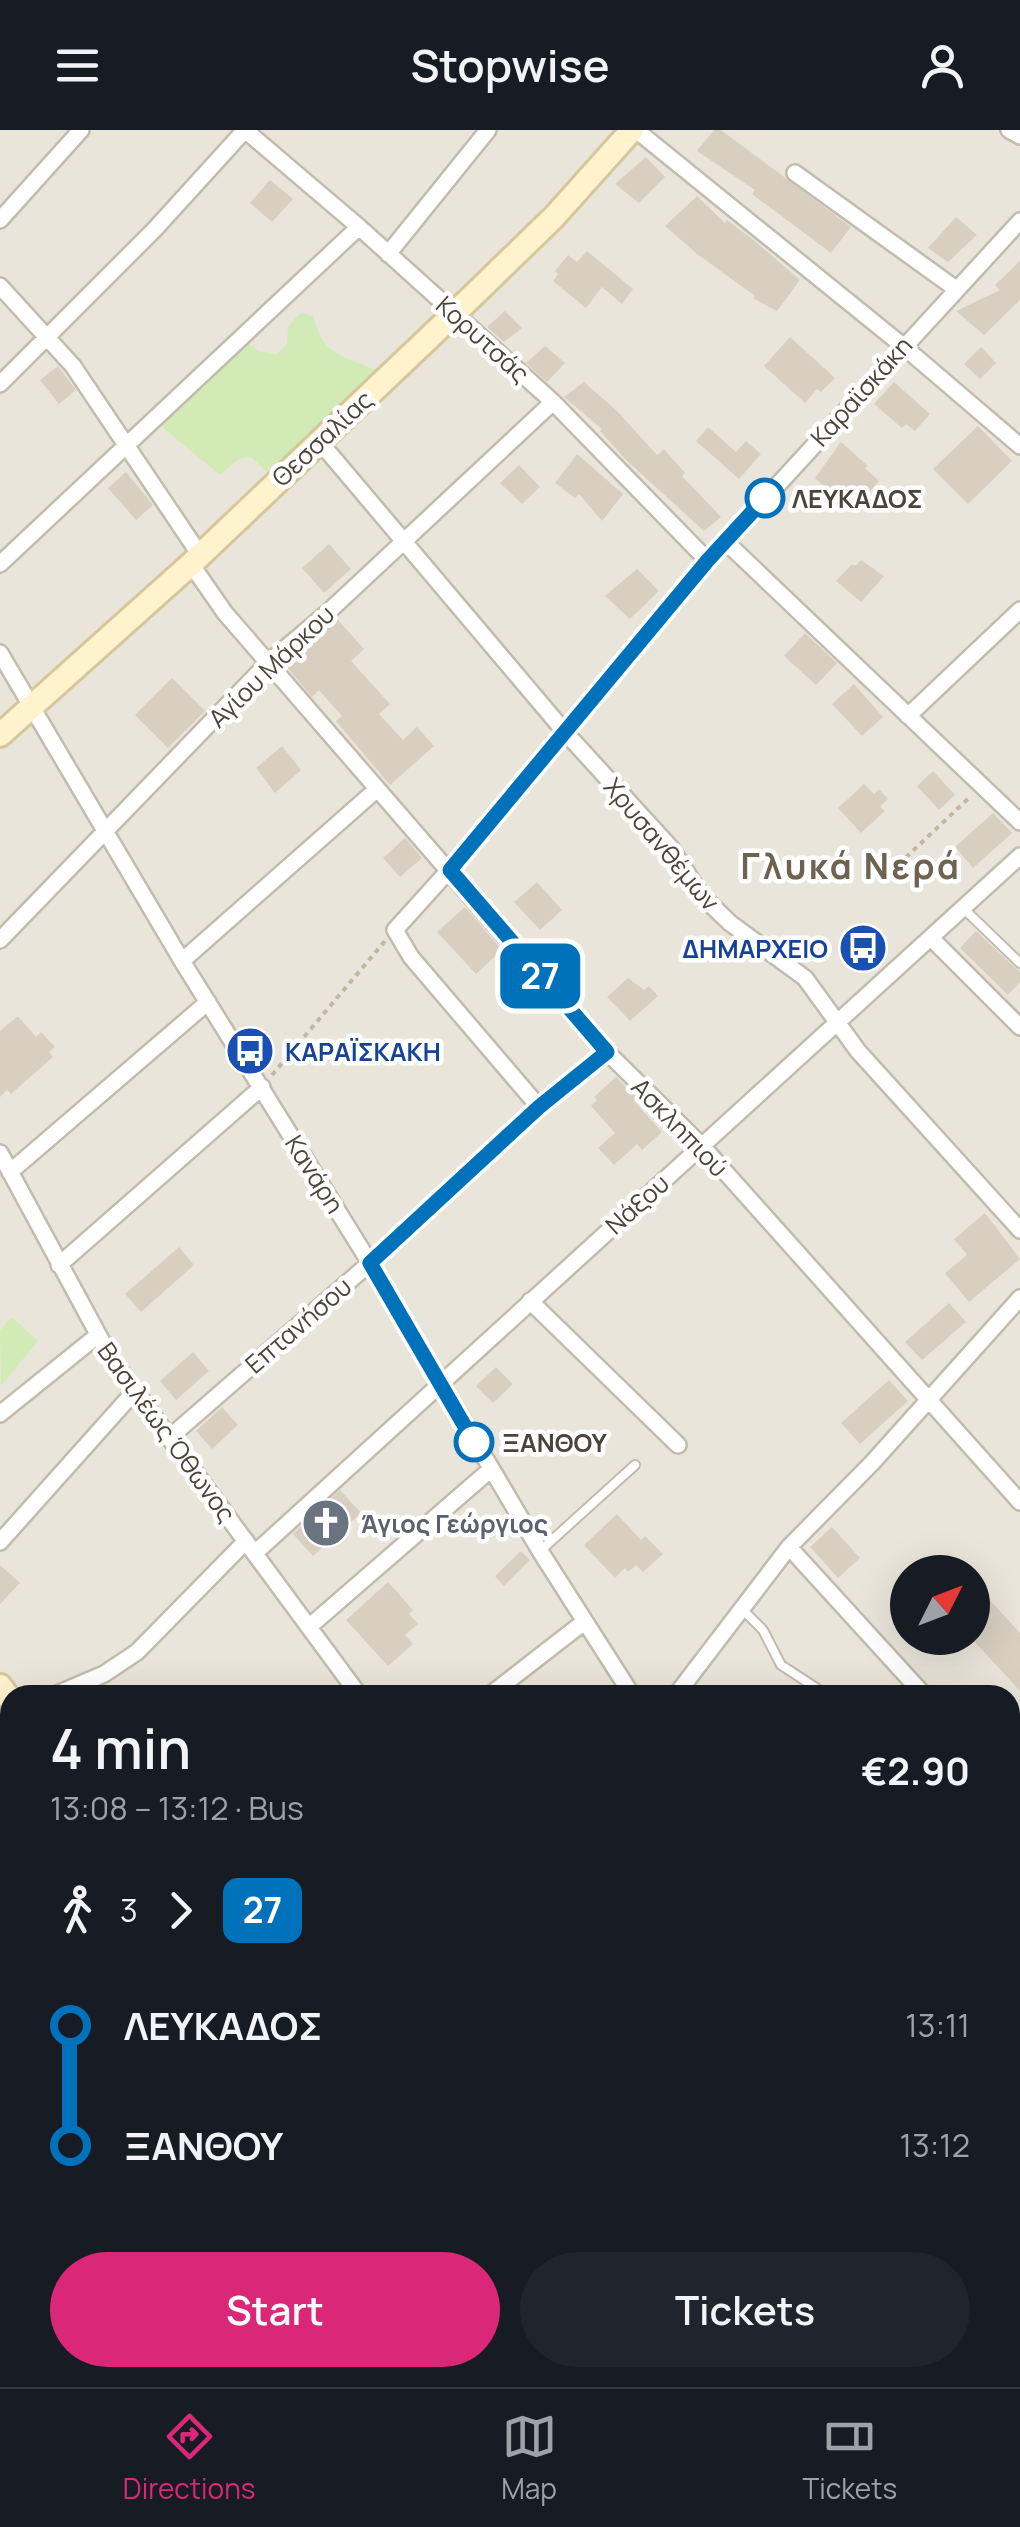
<!DOCTYPE html>
<html lang="en">
<head>
<meta charset="utf-8">
<style>
  :root { --surface:#171b24; --page:#20242c; --text:#f1f3f6; --muted:#9ea1a6; --line:#363941; --accent:#db2777 }
  body { margin:0; font-family:Manrope,sans-serif; background:var(--page); color:var(--text); height:100vh; display:flex; flex-direction:column; font-size:38px; white-space:nowrap }
  * { box-sizing:border-box; margin:0 }
  p { font-size:32px; color:var(--muted) }
  .icon { flex:none; width:55px; height:55px; fill:none; stroke:currentColor; stroke-width:2; stroke-linecap:round; stroke-linejoin:round }
  .map { position:relative; flex:1; overflow:hidden }
  .sheet { position:absolute; left:0px; top:1555px; width:1020px; height:702px; display:flex; flex-direction:column; background:var(--surface); border-radius:30px 30px 0 0; box-shadow:0 10px 40px #0002 }
  .sheet>* { flex:none }
  .badge { padding:0 20px; border-radius:15px; font-size:35px; line-height:65px }
  .needle { width:65px; rotate:48deg }
  .fabs { position:absolute; left:890px; top:1425px; display:grid; gap:20px }
  .fabs a { display:grid; place-items:center; width:100px; height:100px; border-radius:50%; background:var(--surface); box-shadow:0 10px 40px #0002; font-size:50px }
  .map>.badge { position:absolute; translate:-50% -50%; box-shadow:0 0 0 5px #fff }
  .legs { display:flex; align-items:center; gap:15px; height:110px; padding:0 50px; font-size:32px }
  .legs p { margin-inline-start:auto }
  .head { display:flex; align-items:center; justify-content:space-between; height:170px; padding:0 50px }
  h1 { font-size:55px; font-weight:600; line-height:75px }
  .button { display:flex; gap:20px; margin-top:auto; padding:20px 50px }
  .button a { flex:1; height:115px; border-radius:60px; background:var(--accent); color:#fff; font-size:40px; font-weight:600; line-height:115px; text-align:center }
  .button a+a { background:var(--page); color:var(--text) }
  ul { padding:0 50px; list-style:none }
  li { display:flex; align-items:center; gap:35px; height:120px; font-size:38px }
  li i { display:grid; place-items:center; width:15px; height:100%; margin:0 12px; background:currentColor }
  li i::after { content:''; width:25px; height:25px; margin:-12px; border:8px solid; border-radius:50%; background:var(--surface) }
  li p { margin-inline-start:auto }
  li:first-child i { background:linear-gradient(#0000 50%,currentColor 0) }
  li:last-child i { background:linear-gradient(currentColor 50%,#0000 0) }
  header { display:flex; justify-content:space-between; align-items:center; height:130px; padding:0 50px; background:var(--surface); font-size:45px; font-weight:600 }
  .tab-bar { display:flex; justify-content:space-around; align-items:center; height:140px; border-top:2px solid var(--line); background:var(--surface); font-size:28px; color:var(--muted) }
  .tab-bar a { display:grid; justify-items:center; gap:5px }
  .tab-bar .on { color:var(--accent) }
  .map>svg:first-child { display:block }
  .residential { fill:#eae5da; fill-rule:evenodd }
  .green { fill:#d2eab5 }
  .building { fill:#d8cfc1 }
  .lines { fill:none; stroke-linecap:round; stroke-linejoin:round }
  .lane-casing { stroke:#c2bbae; stroke-width:12 }
  .street-casing { stroke:#c2bbae; stroke-width:20 }
  .secondary-casing { stroke:#d6c79b; stroke-width:28 }
  .primary-casing { stroke:#e6c16a; stroke-width:30 }
  .path { stroke:#c4b79f; stroke-width:4; stroke-dasharray:5 5; stroke-linecap:butt }
  .lane { stroke:#fff; stroke-width:8 }
  .street { stroke:#fff; stroke-width:15 }
  .secondary { stroke:#fff3cd; stroke-width:22 }
  .primary { stroke:#ffe39c; stroke-width:25 }
  .line-1-casing { stroke:#fff; stroke-width:22 }
  .line-1 { stroke:#0072bc; stroke-width:15 }
  .stop-1-dot { fill:#fff; stroke:#0072bc; stroke-width:5 }
  .labels { text-anchor:middle; dominant-baseline:central; stroke-width:9; stroke-linejoin:round; paint-order:stroke }
  .street-label { font-size:25px; fill:#4b4439; stroke:#fff }
  .stop-label { font-size:25px; font-weight:bold; fill:#4b4439; stroke:#fff; text-anchor:start }
  .transit-label { font-size:25px; font-weight:bold; fill:#164399; stroke:#fff; text-anchor:end }
  .worship-label { font-size:25px; font-weight:bold; fill:#5b616d; stroke:#fff; text-anchor:start }
  .district-label { font-size:35px; font-weight:bold; letter-spacing:2.5px; fill:#6e6250; stroke:#fff }
</style>
</head>
<body>
<header><svg class="icon" aria-label="menu" viewBox="0 0 24 24"><path d="M4 6h16M4 12h16M4 18h16"/></svg>Stopwise<svg class="icon" aria-label="person" viewBox="0 0 24 24"><circle cx="12" cy="8" r="4"/><path d="M4 21q1-7 8-7t8 7"/></svg></header>
<div class="map">
<svg width="1020" height="2257" viewBox="0 0 1020 2257">
  <rect width="100%" height="100%" fill="#f6f3ec"/>
  <path class="residential" d="M0,0H1020V2257H942L929,2248H1010V1565H10V2248H552L545,2257H0ZM908,1442H972V1508H908Z"/>
  <path class="green" d="M301,183L313,186C324,228 342,224 377,241L269,343L250,327L239,329L220,345L157,293L246,212L259,221L277,224L287,214L288,196Z
    M12,1187L38,1211L1,1256L0,1200Z
    M654,2248H907L919,2257H647Z"/>
  <path class="building" d="M714,0H721L851,97L831,123L752,64L755,60L697,21Z
    M646,27L665,47L639,73L615,54Z
    M270,50L293,69L272,92L250,73Z
    M697,66L725,93L727,90L756,112L800,150L777,181L753,168L755,166L697,124L665,96Z
    M956,87L977,105L948,132L928,118Z
    M587,121L633,159L622,174L602,157L586,178L553,151L558,144L555,141L568,125L577,132Z
    M1020,131V170L984,205L956,181L1000,160L995,155Z
    M505,181L522,198L504,212L487,197Z
    M790,207L835,248L821,262L817,259L805,273L764,236Z
    M545,216L565,233L547,252L526,233Z
    M981,217L996,233L980,249L964,234Z
    M58,236L76,260L59,274L40,250Z
    M584,252L617,281L657,325L664,319L685,343L682,346L721,387L704,401L626,330L600,301L602,299L564,267Z
    M894,252L930,284L915,301L906,294L902,298L874,274Z
    M978,296L1012,331L968,374L933,339Z
    M708,297L736,322L746,311L761,324L739,349L696,311Z
    M841,312L868,336L865,338L879,351L851,383L815,348Z
    M577,324L623,364L602,391L579,364L575,368L555,353Z
    M519,335L540,357L522,374L500,353Z
    M126,342L153,375L136,390L108,358Z
    M329,414L351,439L324,463L302,438Z
    M861,430L884,446L861,472L836,451L852,434L855,436Z
    M637,439L659,461L630,489L605,466Z
    M337,489L364,519L351,531L390,574L379,584L403,610L417,597L434,616L390,655L336,591L342,586L319,560L312,567L286,536Z
    M805,503L837,533L816,555L784,526Z
    M172,548L205,581L168,618L135,585Z
    M854,554L883,587L862,606L832,574Z
    M282,616L301,640L275,663L256,638Z
    M933,641L955,665L939,680L917,656Z
    M864,654L874,664L879,659L888,669L880,677L885,681L861,703L838,678Z
    M993,683L1012,703L973,738L955,717Z
    M405,708L422,728L400,747L383,728Z
    M537,752L562,780L540,800L514,772Z
    M465,777L502,820L476,844L437,802Z
    M976,801L1020,842V852L1008,865L960,818Z
    M628,848L644,860L649,856L658,866L630,891L607,867Z
    M18,886L36,907L41,902L55,917L49,922L53,927L11,964L7,960L0,967V901Z
    M616,947L638,968L634,971L662,1002L642,1020L637,1014L614,1035L598,1018L615,1003L591,976L597,970L594,967Z
    M985,1083L1020,1129L969,1172L945,1143L967,1125L954,1109Z
    M179,1117L194,1135L141,1182L125,1164Z
    M949,1173L966,1192L922,1230L905,1212Z
    M193,1222L209,1241L176,1270L160,1251Z
    M496,1237L513,1254L493,1273L476,1256Z
    M889,1250L908,1271L860,1314L841,1293Z
    M222,1277L238,1295L212,1319L196,1301Z
    M340,1360L361,1383L313,1426L293,1404Z
    M617,1384L641,1410L645,1406L663,1424L643,1442L636,1435L628,1442L625,1438L615,1448L584,1415Z
    M832,1397L860,1428L838,1448L810,1417Z
    M521,1421L530,1430L504,1456L495,1446Z
    M948,1424L965,1442H929Z
    M0,1435L20,1453L0,1474Z
    M972,1451L1020,1503V1561L972,1509Z
    M388,1452L413,1480L409,1484L418,1494L405,1505L413,1514L388,1536L346,1490Z"/>
  <g class="lines">
    <g class="lane-casing">
      <path id="lane" d="M963,778L1020,833
        M540,1421L635,1335
        M741,1478L763,1500L781,1535L827,1565
        M1010,1743L1020,1728"/>
    </g>
    <g class="street-casing">
      <path id="street" d="M245,0L359,97L553,272L708,431
        M636,0L903,216L1020,316
        M1009,0L1020,6
        M795,43L956,159
        M0,90L81,0
        M388,124L488,0
        M0,156L73,236L200,425
        M0,254L155,99L245,0
        M319,311L564,601L671,718L701,765L730,793L805,848L858,921L1020,1100
        M726,412L1020,692
        M0,434L359,97
        M191,434L225,483L556,865L607,922L702,1016L1020,1372
        M0,523L182,831L370,1133L540,1421L632,1565
        M908,586L1020,480
        M931,808L1020,897
        M0,810L268,533L326,484L553,272
        M182,831L376,660
        M539,977L411,827L395,800L450,739L708,431L1020,91
        M0,1023L112,1230L359,1565
        M10,1042L208,872
        M59,1135L262,957
        M530,1171L678,1315
        M0,1284L98,1205
        M169,1308L370,1133L539,977L607,922
        M0,1412L134,1262
        M789,1417L924,1565
        M255,1423L1020,726
        M310,1496L490,1340
        M55,1565L104,1544L137,1522L246,1411
        M490,1565L584,1492
        M676,1565L789,1417L872,1333L1020,1168
        M0,1628L10,1619
        M0,1761L10,1753
        M0,1920L10,1910
        M1010,2050L1020,2036
        M0,2052L10,2063
        M0,2228L10,2236
        M25,2248L36,2257
        M913,2248L925,2257"/>
    </g>
    <g class="secondary-casing">
      <path id="secondary" d="M0,605L191,434L455,183L554,87L632,0
        M0,1556L10,1569
        M1010,1986L1020,1993
        M541,2248L549,2257"/>
    </g>
    <g class="primary-casing">
      <path id="primary" d="M1010,1660L1020,1647
        M1010,1705L1020,1692
        M577,2257L584,2248
        M612,2257L618,2248"/>
    </g>
    <path class="path" d="M884,748L971,666
      M272,945L385,811"/>
    <use href="#lane" class="lane"/>
    <use href="#street" class="street"/>
    <use href="#secondary" class="secondary"/>
    <use href="#primary" class="primary"/>
  </g>
  <g class="lines">
    <g class="line-1-casing">
      <path id="line-1" d="M474,1312L370,1133L539,977L607,922L450,740L708,430L765,368"/>
    </g>
    <use href="#line-1" class="line-1"/>
  </g>
  <defs>
    <g id="bus-disc" transform="scale(2.5)"><circle r="9.5" fill="#1a4fb4" stroke="#fff"/><path d="M-5-6H5V4H4V6H2V4H-2V6H-4V4H-5ZM-3.5-4V0h7V-4ZM-3.5 1.2v1.5H-2V1.2ZM2 1.2v1.5H3.5V1.2Z" fill="#fff"/></g>
    <g id="church-disc" transform="scale(2.5)"><circle r="9.5" fill="#6b7280" stroke="#fff"/><path d="M-1.2-6h2.4v3.5h3.3v2.4h-3.3V6h-2.4V-.1h-3.3v-2.4h3.3Z" fill="#fff"/></g>
  </defs>
  <g fill-rule="evenodd">
    <use href="#bus-disc" x="863" y="818"/>
    <use href="#bus-disc" x="250" y="921"/>
    <use href="#church-disc" x="326" y="1393"/>
  </g>
  <g class="stop-1-dot">
    <circle cx="765" cy="368" r="18"/>
    <circle cx="474" cy="1312" r="18"/>
  </g>
  <g class="labels">
    <g class="street-label">
      <text transform="translate(483 209) rotate(42)">Κορυτσάς</text>
      <text transform="translate(861 261) rotate(-48)">Καραϊσκάκη</text>
      <text transform="translate(322 308) rotate(-43)">Θεσσαλίας</text>
      <text transform="translate(271 536) rotate(-44)">Αγίου Μάρκου</text>
      <text transform="translate(662 714) rotate(50)">Χρυσανθέμων</text>
      <text transform="translate(680 997) rotate(46)">Ασκληπιού</text>
      <text transform="translate(315 1044) rotate(58)">Κανάρη</text>
      <text transform="translate(637 1074) rotate(-42)">Νάξου</text>
      <text transform="translate(298 1195) rotate(-41)">Επτανήσου</text>
      <text transform="translate(167 1302) rotate(54)">Βασιλέως Όθωνος</text>
    </g>
    <g class="stop-label">
      <text x="792" y="368">ΛΕΥΚΑΔΟΣ</text>
      <text x="502" y="1312">ΞΑΝΘΟΥ</text>
    </g>
    <g class="transit-label">
      <text x="828" y="818">ΔΗΜΑΡΧΕΙΟ</text>
      <text x="285" y="921" text-anchor="start">ΚΑΡΑΪΣΚΑΚΗ</text>
    </g>
    <g class="worship-label">
      <text x="361" y="1393">Άγιος Γεώργιος</text>
    </g>
    <g class="district-label">
      <text x="851" y="736">Γλυκά Νερά</text>
    </g>
  </g>
</svg>
<div class="fabs">
<a><svg class="needle" viewBox="-14 -14 28 28"><path d="M0-13l5 13h-10z" fill="#e53935"/><path d="M0 13l5-13h-10z" fill="#9ea1a6"/></svg></a>
</div>
<b class="badge" style="left:540px;top:846px;background:#0072bc;color:#fff">27</b>
<section class="sheet">
<div class="head"><div><h1>4 min</h1><p>13:08 – 13:12 · Bus</p></div><b>€2.90</b></div>
<div class="legs"><svg class="icon" aria-label="walk" viewBox="0 0 24 24"><circle cx="13" cy="4" r="2"/><path d="M13 8l-2 6 4 7M11 14l-3 7M7 12l3-4h3l4 4"/></svg>3<svg class="icon" aria-label="forward" viewBox="0 0 24 24"><path d="M9 5l7 7-7 7"/></svg><b class="badge" style="background:#0072bc;color:#fff">27</b></div>
<ul>
<li><i style="color:#0072bc"></i><b>ΛΕΥΚΑΔΟΣ</b><p>13:11</p></li>
<li><i style="color:#0072bc"></i><b>ΞΑΝΘΟΥ</b><p>13:12</p></li>
</ul>
<div class="button"><a>Start</a><a>Tickets</a></div>
</section>
</div>
<nav class="tab-bar">
<a class="on"><svg class="icon" aria-label="directions" viewBox="0 0 24 24"><path d="M12 3l9 9-9 9-9-9zM9 14v-3h6M13 9l2 2-2 2"/></svg>Directions</a>
<a><svg class="icon" aria-label="map" viewBox="0 0 24 24"><path d="M3 6l6-2 6 2 6-2v14l-6 2-6-2-6 2zM9 4v14M15 6v14"/></svg>Map</a>
<a><svg class="icon" aria-label="tickets" viewBox="0 0 24 24"><path d="M3 7h18v10H3zM15 7v10"/></svg>Tickets</a>
</nav>
</body>
</html>
